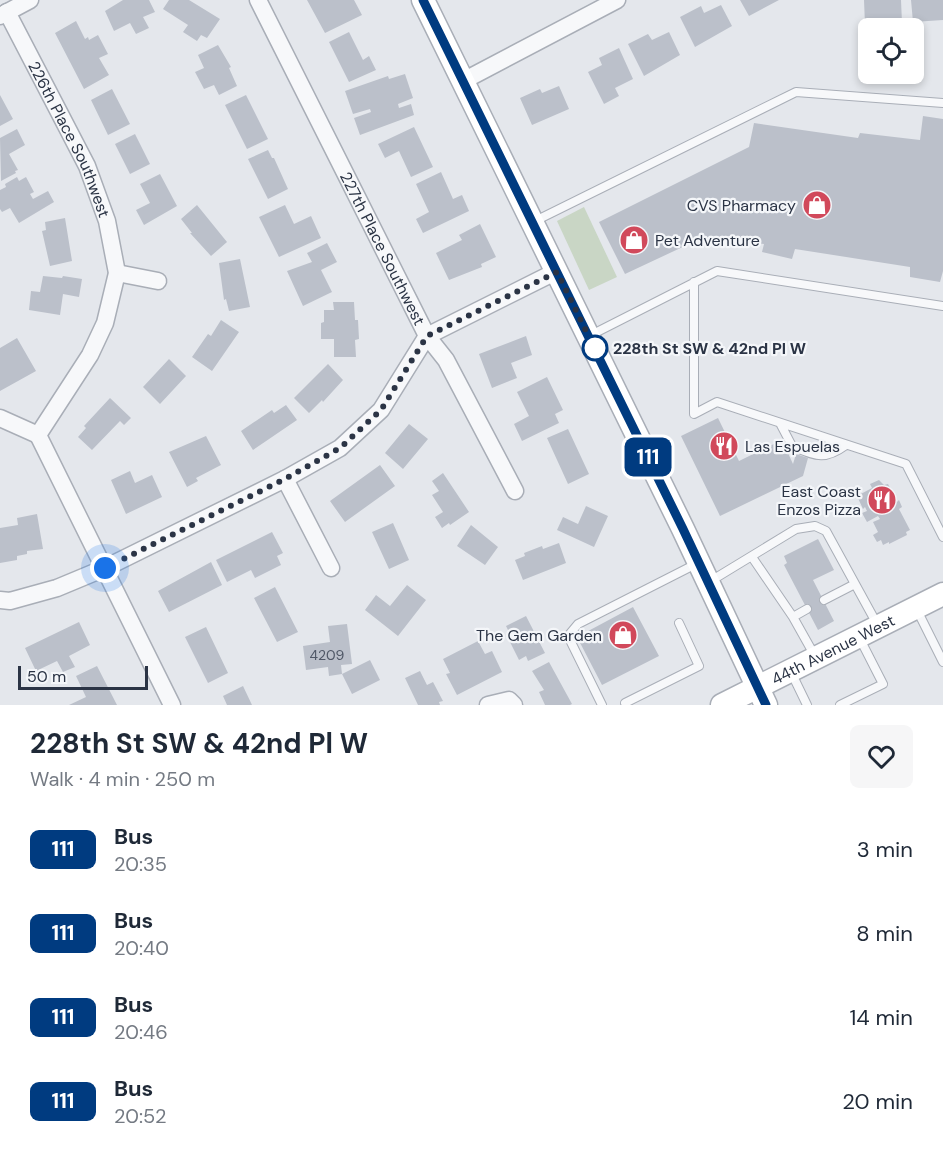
<!DOCTYPE html>
<html lang="en">
<head>
<meta charset="utf-8">
<style>
  :root { --surface:#fff; --page:#f6f6f7; --text:#1f2937; --muted:#747a83 }
  body { margin:0; font-family:"DM Sans",sans-serif; background:var(--page); color:var(--text); height:100vh; display:flex; flex-direction:column; font-size:22px; white-space:nowrap }
  * { box-sizing:border-box; margin:0 }
  p { font-size:20px; color:var(--muted) }
  .icon { flex:none; width:33px; height:33px; fill:none; stroke:currentColor; stroke-width:2; stroke-linecap:round; stroke-linejoin:round }
  .map { position:relative; height:705px; overflow:hidden }
  .details { display:flex; flex-direction:column; background:var(--surface); flex:1 }
  .details>* { flex:none }
  .badge { padding:0 12px; border-radius:9px; font-size:21px; line-height:39px }
  .controls { position:absolute; left:858px; top:18px; display:grid; gap:12px }
  .controls a { display:grid; place-items:center; width:66px; height:66px; border-radius:9px; background:var(--surface); box-shadow:0 3px 9px #0003; font-size:30px }
  .scale { position:absolute; left:18px; bottom:15px; width:130px; box-sizing:border-box; padding-left:6px; border:3px solid #2b3445; border-top:0; font-size:16px; line-height:21px; white-space:nowrap; color:#2b3445; -webkit-text-stroke:4px #f4f6f9; paint-order:stroke }
  .you { position:absolute; width:30px; height:30px; margin:-15px; border:4px solid #fff; border-radius:50%; background:#1a73e8; box-shadow:0 0 0 9px #1a73e833 }
  .map>.badge { position:absolute; translate:-50% -50%; box-shadow:0 0 0 3px #fff }
  .round { display:grid; place-items:center; flex:none; width:63px; height:63px; border-radius:9px; background:var(--page) }
  .headline { display:flex; align-items:center; justify-content:space-between; height:102px; padding:0 30px }
  h1 { font-size:28px; font-weight:700; line-height:45px }
  ul { padding:0; list-style:none }
  li { display:flex; align-items:center; gap:18px; height:84px; padding:0 30px }
  li div { flex:1 }
  li b { display:block; font-size:22px }
  li em { font-style:normal }
  li .badge { min-width:66px; font-weight:700; text-align:center }
  .map>svg:first-child { display:block }
  .green { fill:#c9d6c5 }
  .building { fill:#bbc0ca }
  .lines { fill:none; stroke-linecap:round; stroke-linejoin:round }
  .lane-casing { stroke:#a9aeb7; stroke-width:10 }
  .street-casing { stroke:#a9aeb7; stroke-width:19 }
  .secondary-casing { stroke:#a9aeb7; stroke-width:25 }
  .lane { stroke:#f7f8fa; stroke-width:8 }
  .street { stroke:#f7f8fa; stroke-width:16 }
  .secondary { stroke:#fff; stroke-width:22 }
  .line-casing { stroke:#fff; stroke-width:14 }
  .line { stroke:#003b80; stroke-width:9 }
  .walk { stroke:#2b3445; stroke-width:6; stroke-dasharray:0 10.8 }
  .stop-dot { fill:#fff; stroke:#003b80; stroke-width:3 }
  .labels { text-anchor:middle; dominant-baseline:central; stroke-width:4.5; stroke-linejoin:round; paint-order:stroke }
  .number-label { font-size:14px; fill:#4f5766 }
  .street-label { font-size:16px; fill:#2b3445; stroke:#f4f6f9 }
  .poi-label { font-size:16px; fill:#2b3445; stroke:#f4f6f9; text-anchor:end }
  .stop-label { font-size:16px; font-weight:bold; fill:#2b3445; stroke:#f4f6f9; text-anchor:start }
</style>
</head>
<body>
<div class="map">
<svg width="943" height="705" viewBox="0 0 943 705">
  <rect width="100%" height="100%" fill="#e4e7ec"/>
  <path class="green" d="M584,207L617,277L589,290L557,221Z"/>
  <path class="building" d="M123,0H149L155,12L143,17L149,28L136,34L130,23L114,31L105,11Z
    M169,0H189L220,19L207,38L201,35L197,41L183,32L188,25L163,9Z
    M307,0H354L362,15L325,33Z
    M740,0H779L749,16Z
    M864,0H901L902,23L865,25Z
    M911,0H943V20L913,22Z
    M721,5L732,26L695,47L680,17L701,6L704,13Z
    M76,21L85,39L88,37L89,40L98,35L108,54L99,58L109,75L84,89L55,33Z
    M349,32L363,60L369,56L376,70L349,82L329,42Z
    M669,32L680,55L644,76L628,44L648,34L652,40Z
    M218,45L231,67L229,68L237,86L219,95L214,85L204,89L195,72L204,68L198,55Z
    M619,48L633,79L615,88L619,96L604,104L588,72L602,65L599,58Z
    M405,74L413,98L398,104L399,108L411,104L414,115L360,135L354,118L371,112L370,109L353,114L345,91L388,76L389,79Z
    M559,86L569,109L532,125L520,98L540,89L542,93Z
    M112,89L130,124L108,135L91,100Z
    M0,95L13,119L0,126Z
    M246,95L268,139L247,149L225,105Z
    M923,116L943,119V271L940,282L910,277V267L795,249L792,259L762,252L764,244L704,237L625,274L599,222L749,147L754,123L858,138L860,133L920,140Z
    M414,127L433,167L411,177L399,151L385,158L378,144Z
    M17,129L25,145L9,154L18,170L15,171L16,173L1,181L0,138Z
    M135,134L150,164L130,174L115,144Z
    M268,150L272,158H274L288,189L268,199L248,159Z
    M441,172L453,199L462,195L469,211L423,233L416,219L429,212L416,184Z
    M160,174L177,206L144,225L136,210L150,203L140,184Z
    M17,177L19,181L26,177L34,192L30,194L33,199L48,191L54,202L19,223L10,208L2,212L0,209V190L6,187L5,184Z
    M197,205L227,242L211,256L190,233H192L181,219Z
    M285,205L294,224L311,216L321,238L279,257L259,217Z
    M65,218L72,261L50,266L42,231L46,230L45,222Z
    M480,224L496,257L481,264L482,267L449,280L436,253L462,240L459,235Z
    M327,243L337,262L321,270L332,292L303,306L287,271L312,262L307,253Z
    M240,259L250,307L229,311L226,299L224,300L219,263Z
    M43,276L62,278L63,276L82,279L79,297L63,294L60,315L29,310L31,291L40,292Z
    M333,302H354L355,320H358L359,339L355,340L356,357H334V339H321V323L324,322V310H334Z
    M221,320L239,332L212,371L192,357L208,334L211,336Z
    M526,336L532,355L511,363L517,378L492,388L479,354Z
    M17,338L36,371L0,391V348Z
    M169,359L186,376L160,404L143,387Z
    M328,364L343,380L323,402L322,400L309,413L294,398Z
    M547,377L563,410L555,414L559,423L522,441L514,424L529,416L517,392Z
    M110,398L131,418L124,425L120,421L92,450L78,437L86,428L84,426Z
    M286,405L297,420L253,450L241,431L272,410L274,413Z
    M718,418L739,461L782,440L793,464L796,454L808,458L803,476L720,516L681,436Z
    M409,424L428,439L403,469L385,453Z
    M568,429L589,474L568,484L547,438Z
    M206,436L221,465L196,478L198,481L187,487L169,452Z
    M380,465L395,486L345,522L330,501Z
    M130,471L135,483L152,475L162,497L126,514L111,480Z
    M443,473L469,512L450,525L449,523L442,528L435,517L443,512L432,495L439,491L432,481Z
    M879,480L884,485L888,484L897,502L899,500L902,507L899,509L910,530L906,532L907,535L889,544V542L883,545L881,540L877,542L873,535L878,532L873,522L880,519L878,516L867,522L862,513L867,511L865,507L863,509L857,496L872,488L870,484Z
    M586,506L608,516L594,547L557,530L563,517L578,524Z
    M37,514L43,549L27,551V554L17,556V560L0,563V528L18,525L17,518Z
    M393,523L409,560L389,569L372,532Z
    M471,525L498,547L485,565L457,546Z
    M272,532L283,553L277,556L281,565L255,578L251,570L227,582L216,560Z
    M818,539L834,570L813,580L834,621L818,630L784,565L787,563L784,556Z
    M559,543L566,563L523,580L515,560L525,556L524,553L542,546L543,549Z
    M211,562L222,585L169,612L158,591Z
    M407,585L426,600L398,636L365,610L376,595L390,606Z
    M275,587L298,632L277,642L254,598Z
    M633,607L659,656L602,685L577,637Z
    M526,616L545,653L528,661L526,656L519,660L509,640L512,638L506,626Z
    M79,622L90,645L69,656L75,667L63,672L57,661L36,671L25,648Z
    M347,624L352,664L341,665L342,674L329,676L328,667L306,670L303,646L330,642L328,626Z
    M206,627L228,673L208,683L185,637Z
    M478,641L485,654L492,651L502,672L457,695L446,674L450,673L443,659Z
    M370,660L380,680L352,694L342,674Z
    M549,662L572,704L570,705H545L539,692L544,690L532,671Z
    M97,666L117,705H69L86,697L76,676Z
    M420,671L427,685L433,682L443,701L439,702L440,705H418L405,678Z
    M243,686L252,705H227L223,696Z"/>
  <g class="lines">
    <g class="lane-casing">
      <path id="lane" d="M533,222L796,92L943,103
        M694,282V414L717,402L906,464L943,537
        M589,336L717,271L943,306
        M781,425L792,446C816,456 824,461 846,445
        M752,557L793,617L816,658
        M709,582L796,529L815,526L826,531L877,624
        M824,600L855,584
        M916,608L943,662
        M793,617L807,609
        M791,672L807,705
        M625,703L699,666L679,623
        M602,705L568,636L578,624L698,563
        M840,705L883,684L859,637"/>
    </g>
    <g class="street-casing">
      <g id="street">
        <path id="s1" d="M258,0L427,336L446,360L515,491"/>
        <path id="s2" d="M7,12L87,166L107,221L117,273L105,323L90,355L38,435L172,705"/>
        <path d="M0,16L30,0"/>
        <path d="M463,81L617,0"/>
        <path d="M117,273L158,281"/>
        <path d="M0,418L38,435"/>
        <path d="M285,479L331,568"/>
        <path d="M0,600L10,601L57,588L105,568L285,479L340,448L381,410L427,336L557,271"/>
        <path d="M488,705L509,700L514,705"/>
      </g>
    </g>
    <g class="secondary-casing">
      <g id="secondary">
        <path d="M423,0L683,529L766,705"/>
        <path id="s3" d="M722,705L943,594"/>
      </g>
    </g>
    <use href="#lane" class="lane"/>
    <use href="#street" class="street"/>
    <use href="#secondary" class="secondary"/>
  </g>
  <g class="lines">
    <g class="line-casing">
      <path id="line" d="M423,0L683,529L766,705"/>
    </g>
    <use href="#line" class="line"/>
    <path class="walk" d="M105,568L285,479L340,448L381,410L427,336L557,272L599,357L595,348"/>
  </g>
  <defs>
    <g id="shop-disc" transform="scale(1.5)"><circle r="9.5" fill="#d1495b" stroke="#f4f6f9"/><path d="M-5-2.5h2.3a2.7 3.5 0 0 1 5.4 0H5L5.5 6h-11ZM-1.5-2.5h3a1.5 2.3 0 0 0-3 0Z" fill="#fff"/></g>
    <g id="restaurant-disc" transform="scale(1.5)"><circle r="9.5" fill="#d1495b" stroke="#f4f6f9"/><path d="M-5-6h1v4h1v-4h1v4h1v-4h1v5L-1.5 .5V6h-2V.5L-5-1ZM5-6V6H3V1.5H1.5Q1.5-4 5-6Z" fill="#fff"/></g>
  </defs>
  <g fill-rule="evenodd">
    <use href="#shop-disc" x="817" y="205"/>
    <use href="#shop-disc" x="634" y="240"/>
    <use href="#restaurant-disc" x="724" y="446"/>
    <use href="#restaurant-disc" x="882" y="500"/>
    <use href="#shop-disc" x="623" y="635"/>
  </g>
  <circle class="stop-dot" cx="595" cy="348" r="12"/>
  <g class="labels">
    <g class="number-label">
      <text x="327" y="655">4209</text>
    </g>
    <g class="street-label">
      <text stroke="none"><textPath href="#s2" startOffset="142">226th Place Southwest</textPath></text>
      <text stroke="none"><textPath href="#s1" startOffset="278">227th Place Southwest</textPath></text>
      <text stroke="none"><textPath href="#s3" startOffset="124">44th Avenue West</textPath></text>
    </g>
    <g class="poi-label">
      <text x="796" y="205">CVS Pharmacy</text>
      <text x="655" y="240" text-anchor="start">Pet Adventure</text>
      <text x="745" y="446" text-anchor="start">Las Espuelas</text>
      <text x="861" y="491">East Coast<tspan x="861" dy="18">Enzos Pizza</tspan></text>
      <text x="602" y="635">The Gem Garden</text>
    </g>
    <g class="stop-label">
      <text x="613" y="348">228th St SW &amp; 42nd Pl W</text>
    </g>
  </g>
</svg>
<div class="controls">
<a><svg class="icon" aria-label="locate" viewBox="0 0 24 24"><circle cx="12" cy="12" r="6"/><path d="M12 2v4M12 18v4M2 12h4M18 12h4"/></svg></a>
</div>
<div class="scale">50 m</div>
<div class="you" style="left:105px;top:568px"></div>
<b class="badge" style="left:648px;top:457px;background:#003b80;color:#fff">111</b>
</div>
<section class="details">
<div class="headline"><div><h1>228th St SW &amp; 42nd Pl W</h1><p>Walk · 4 min · 250 m</p></div><a class="round"><svg class="icon" aria-label="heart" viewBox="0 0 24 24"><path d="M12 20l-8-8c-3-5 5-10 8-4 3-6 11-1 8 4z"/></svg></a></div>
<ul>
<li><span class="badge" style="background:#003b80;color:#fff">111</span><div><b>Bus</b><p>20:35</p></div><em>3 min</em></li>
<li><span class="badge" style="background:#003b80;color:#fff">111</span><div><b>Bus</b><p>20:40</p></div><em>8 min</em></li>
<li><span class="badge" style="background:#003b80;color:#fff">111</span><div><b>Bus</b><p>20:46</p></div><em>14 min</em></li>
<li><span class="badge" style="background:#003b80;color:#fff">111</span><div><b>Bus</b><p>20:52</p></div><em>20 min</em></li>
</ul>
</section>
</body>
</html>
